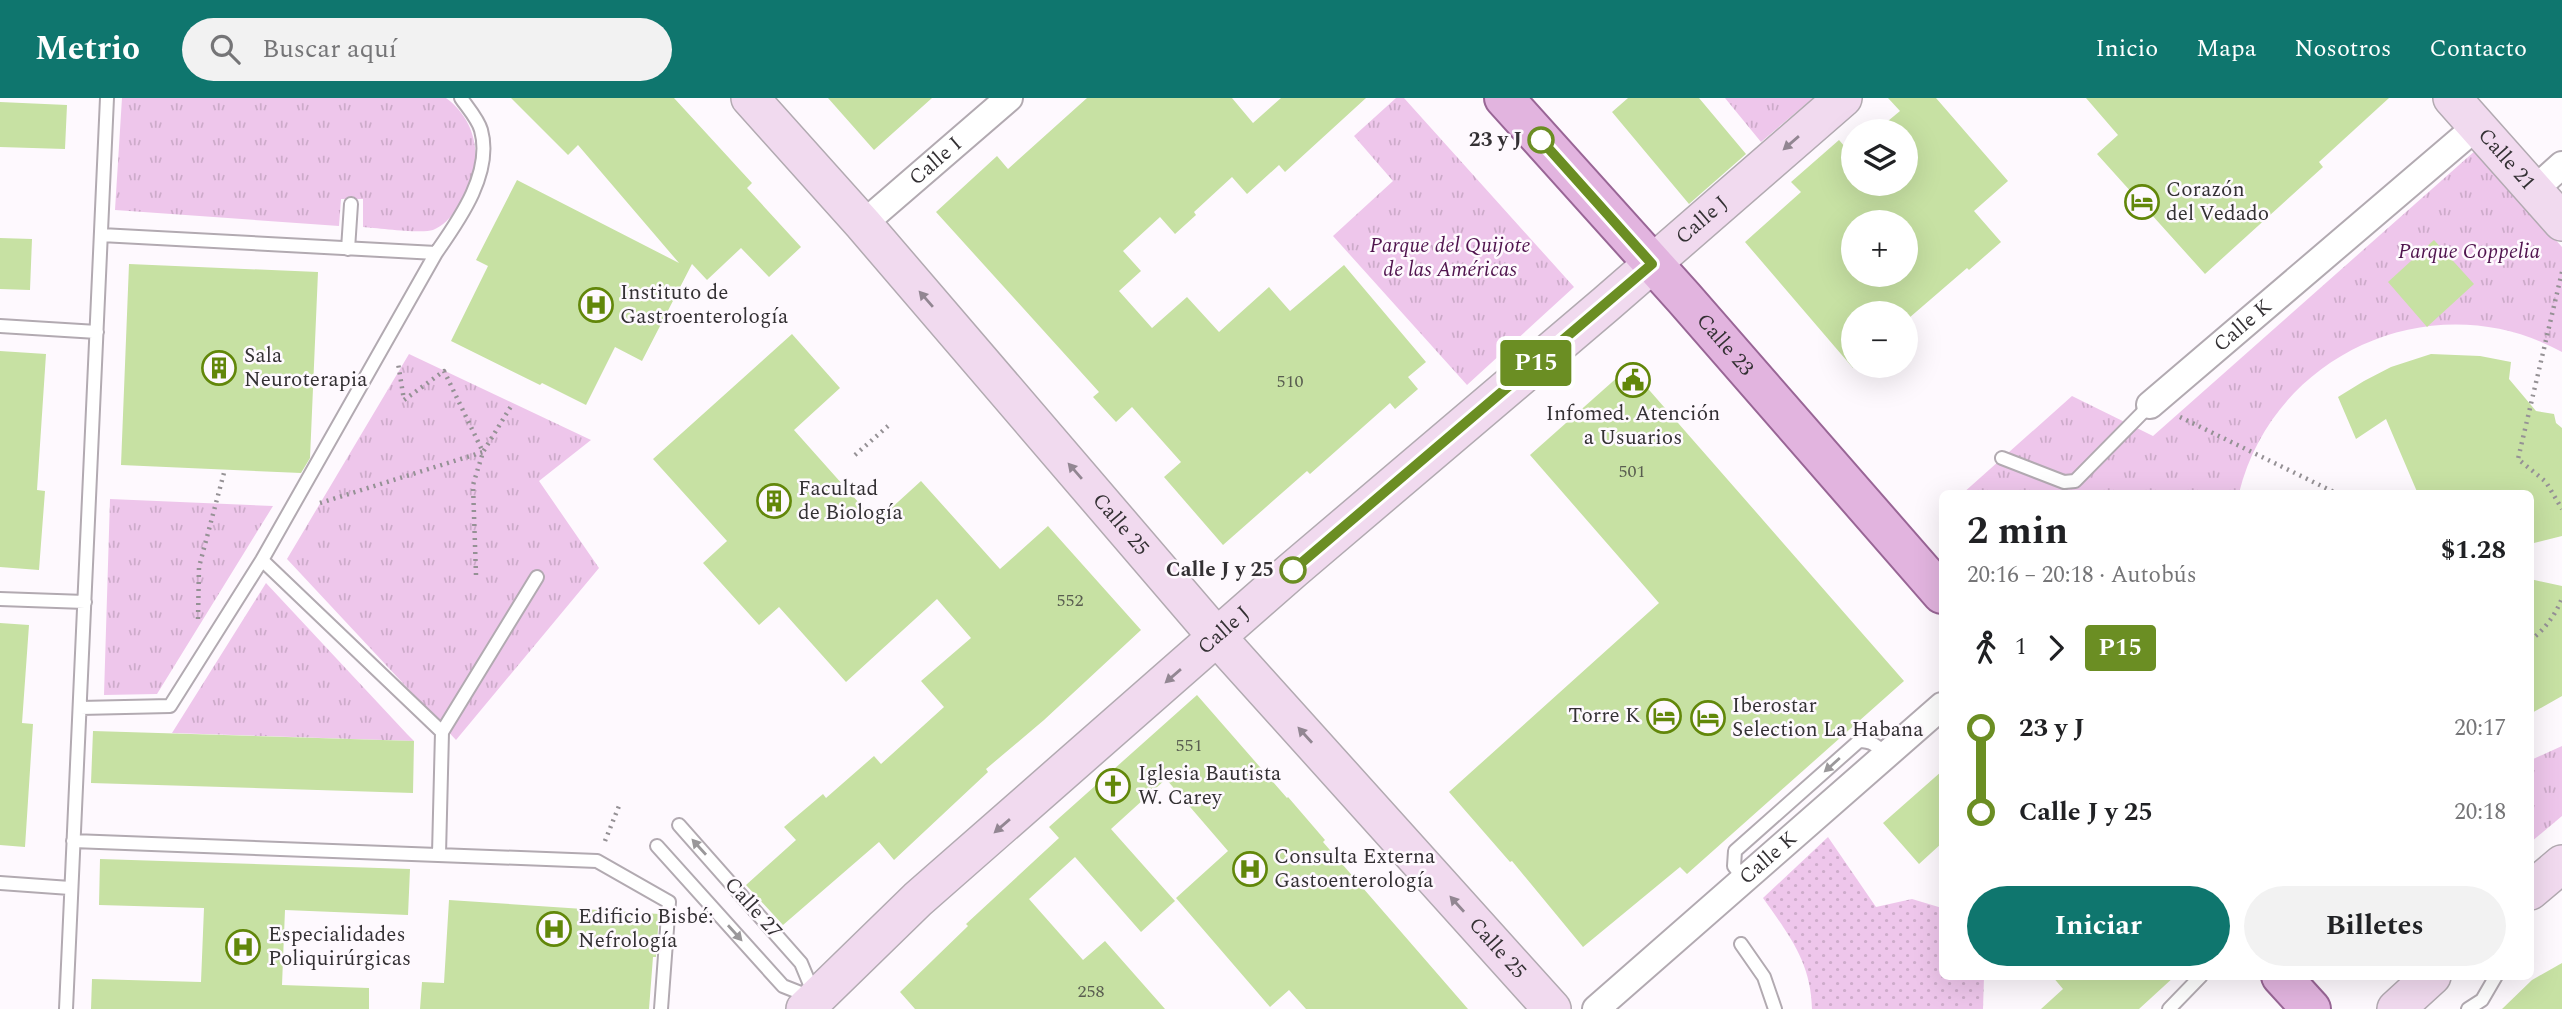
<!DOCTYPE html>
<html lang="es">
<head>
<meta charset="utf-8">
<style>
  :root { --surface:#fff; --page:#f2f2f2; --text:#202124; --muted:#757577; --accent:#0f766e }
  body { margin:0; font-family:Spectral,serif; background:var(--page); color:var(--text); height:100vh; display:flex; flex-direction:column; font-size:26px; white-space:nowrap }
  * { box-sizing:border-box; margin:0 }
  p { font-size:23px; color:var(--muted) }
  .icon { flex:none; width:38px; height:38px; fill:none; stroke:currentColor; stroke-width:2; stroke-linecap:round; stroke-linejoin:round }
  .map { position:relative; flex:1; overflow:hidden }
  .sheet { position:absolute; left:1939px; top:392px; width:595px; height:490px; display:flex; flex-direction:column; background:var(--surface); border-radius:10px; box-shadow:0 7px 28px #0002 }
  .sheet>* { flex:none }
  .badge { padding:0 14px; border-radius:5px; font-size:24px; line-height:46px }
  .fabs { position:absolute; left:1841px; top:21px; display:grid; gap:14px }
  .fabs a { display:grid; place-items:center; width:77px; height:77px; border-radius:50%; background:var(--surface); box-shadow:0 7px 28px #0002; font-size:35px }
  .map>.badge { position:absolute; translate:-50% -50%; box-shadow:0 0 0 4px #fff }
  .legs { display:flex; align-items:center; gap:10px; height:77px; padding:0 28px; font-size:23px }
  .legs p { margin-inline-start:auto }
  .overview { display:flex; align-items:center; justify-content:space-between; height:119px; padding:0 28px }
  h1 { font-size:38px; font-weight:700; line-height:52px }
  .primary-button { display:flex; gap:14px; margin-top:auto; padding:14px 28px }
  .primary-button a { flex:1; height:80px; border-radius:42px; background:var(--accent); color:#fff; font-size:28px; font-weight:700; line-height:80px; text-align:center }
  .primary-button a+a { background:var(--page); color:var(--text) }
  ul { padding:0 28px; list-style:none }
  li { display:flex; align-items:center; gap:24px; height:84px; font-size:26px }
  li i { display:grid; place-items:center; width:10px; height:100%; margin:0 9px; background:currentColor }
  li i::after { content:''; width:18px; height:18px; margin:-9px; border:5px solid; border-radius:50%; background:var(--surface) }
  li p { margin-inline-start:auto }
  li:first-child i { background:linear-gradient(#0000 50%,currentColor 0) }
  li:last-child i { background:linear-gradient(currentColor 50%,#0000 0) }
  header { display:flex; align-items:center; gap:42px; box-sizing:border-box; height:98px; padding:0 35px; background:var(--accent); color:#fff }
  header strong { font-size:33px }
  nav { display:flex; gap:38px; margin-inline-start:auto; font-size:24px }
  .search { width:490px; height:63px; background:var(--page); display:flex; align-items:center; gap:18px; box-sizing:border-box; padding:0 24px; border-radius:38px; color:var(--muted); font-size:26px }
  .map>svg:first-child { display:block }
  .grass { fill:url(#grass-dots) }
  .park { fill:url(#park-tufts) }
  .building { fill:#c7e1a3; fill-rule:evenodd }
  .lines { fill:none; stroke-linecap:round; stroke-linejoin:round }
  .lane-casing { stroke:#b2aab1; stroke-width:16 }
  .street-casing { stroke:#b2aab1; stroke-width:30 }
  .secondary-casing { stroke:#b2aab1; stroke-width:40 }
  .primary-casing { stroke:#996696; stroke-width:42 }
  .path { stroke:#959195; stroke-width:4.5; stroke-dasharray:2 5; stroke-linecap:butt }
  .lane { stroke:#fff; stroke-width:12 }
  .street { stroke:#fff; stroke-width:26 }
  .secondary { stroke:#f1daef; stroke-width:37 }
  .primary { stroke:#e2b4df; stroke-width:38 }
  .oneway { fill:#928692 }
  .oneway2 { fill:#9a989a }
  .line-1-casing { stroke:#fff; stroke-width:16 }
  .line-1 { stroke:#6b8e23; stroke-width:10 }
  .stop-1-dot { fill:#fff; stroke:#6b8e23; stroke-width:3.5 }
  .labels { text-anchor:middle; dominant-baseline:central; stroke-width:5; stroke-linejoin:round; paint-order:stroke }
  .number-label { font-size:18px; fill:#595d50 }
  .stop-label { font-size:21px; font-weight:bold; fill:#343134; stroke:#fef9fe; text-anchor:end }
  .street-label { font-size:21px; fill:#343134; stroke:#fef9fe }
  .poi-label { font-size:21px; fill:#343134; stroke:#fef9fe; text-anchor:start }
  .park-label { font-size:21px; font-style:italic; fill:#50144e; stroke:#fef9fe }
</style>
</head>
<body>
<header>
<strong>Metrio</strong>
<div class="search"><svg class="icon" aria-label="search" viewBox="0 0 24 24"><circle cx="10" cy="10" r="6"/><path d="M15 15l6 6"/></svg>Buscar aquí</div>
<nav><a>Inicio</a><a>Mapa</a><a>Nosotros</a><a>Contacto</a></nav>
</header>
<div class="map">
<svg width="2562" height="911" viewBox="0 0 2562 911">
  <defs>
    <pattern id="grass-dots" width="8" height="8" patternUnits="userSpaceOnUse" patternTransform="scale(1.75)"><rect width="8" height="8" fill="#eec6eb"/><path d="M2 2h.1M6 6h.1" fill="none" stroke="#cdabca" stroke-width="1.8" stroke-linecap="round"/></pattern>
    <pattern id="park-tufts" width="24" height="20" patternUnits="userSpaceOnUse" patternTransform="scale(1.75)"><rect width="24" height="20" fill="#eec6eb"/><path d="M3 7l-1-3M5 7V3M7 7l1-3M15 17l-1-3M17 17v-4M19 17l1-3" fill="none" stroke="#cdabca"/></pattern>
  </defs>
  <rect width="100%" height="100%" fill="#fef9fe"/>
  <path class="grass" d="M1828,739L1876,809L1912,801L1942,810V878L1984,879L1983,911H1812C1811,864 1789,837 1763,800Z"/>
  <path class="park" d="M122,0H446C483,27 484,77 457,111C450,120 443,128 433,132C422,136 377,130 363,129V101H341L339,128L115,112Z
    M1396,0H1404L1574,189L1467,287L1333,138L1393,83L1354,38Z
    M1725,0H1813L1761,44Z
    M2476,52L2562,149V254C2435,184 2274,254 2239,395L1962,396L2072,298L2153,338Z
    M409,256L591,342L539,383L599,470L456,642L287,461Z
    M110,401L273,408L157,596L104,597Z
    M266,485L407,636L414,643L172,635Z
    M2562,648V718L2531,744V662Z"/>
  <path class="building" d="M511,0H674L752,85L747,90L801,149L769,179L741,150L707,182L692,166L642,263L615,249L586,307L542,285L540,287L451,243L488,168L476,162L517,82L679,165L578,47L568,57Z
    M828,0H932L874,52Z
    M1087,0H1232L1253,25L1281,0H1366L1285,74L1279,67L1247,96L1232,79L1194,114L1196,117L1175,136L1160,119L1123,153L1141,173L1119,193L1152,230L1187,199L1219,234L1269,189L1290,213L1344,167L1426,264L1408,279L1418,291L1395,311L1390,305L1310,376L1307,373L1223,447L1164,379L1181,364L1132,309L1116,324L1093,299L1099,294L936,114L997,58L1008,71Z
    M1628,0H1699L1746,56L1689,106L1612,14Z
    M1888,0H1936L2008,83L1974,113L2001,144L1969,172L1967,170L1909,220L1906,215H1853V270L1745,144L1801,94L1791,84L1839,42L1853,58V86H1906V33H1876L1900,13ZM1853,124H1906V177H1853Z
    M2086,0H2389L2319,64L2323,69L2205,176L2097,56L2118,37Z
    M0,4L67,7L65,51L0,49Z
    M0,140L32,141L30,192L0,191Z
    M2434,142L2474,186L2427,229L2388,184Z
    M129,166L318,174L310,360L301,375L121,367Z
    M792,236L840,290L794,332L876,424L921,383L1000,471L1048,428L1141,532L1044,622L986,671L988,674L894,762L879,744L783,827L746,787L796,742L784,729L823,696L826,700L874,658L881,666L944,609L921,583L971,540L937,501L846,584L779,509L759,527L703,465L727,443L653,361Z
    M0,253L46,256L37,392L45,393L39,472L0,469Z
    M2431,256L2480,258L2511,264L2509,281L2536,313L2554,316L2556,325L2562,330V438L2530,446V396H2418L2386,321L2356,341L2338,299L2364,283L2391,269Z
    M1629,269L1904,583L1687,776L1680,769L1583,849L1512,763L1510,764L1449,694L1659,505L1530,357Z
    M2530,481L2562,488V598L2530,616Z
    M0,525L29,527L22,625L33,626L25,749L0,747Z
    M1197,597L1287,700L1288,699L1325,742L1323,744L1468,911H1306L1289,892L1270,909L1176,800L1228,753L1166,681L1111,731L1175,803L1141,834L1075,759L1029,801L1083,862L1105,843L1165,911H915L900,894L968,828L966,826L1059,740L1049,729Z
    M93,633L414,643L413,695L91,685Z
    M1942,673V745L1919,766L1883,725Z
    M100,761L410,771L408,817L285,812L282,887L369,890V911H91L92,881L201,884L204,810L99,807Z
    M449,802L659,816L656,859H653L649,911H420L422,884L444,885Z
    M2562,865V911H2502L2532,882Z
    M2052,878H2175L2139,911H2041L2063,891Z"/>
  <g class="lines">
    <g class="lane-casing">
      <path id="lane" d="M101,137L436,155
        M348,151L351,106
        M0,228L97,234
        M2002,360L2064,384L2075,383L2150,307
        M262,462L442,634L439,756
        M0,501L85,504
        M80,610L170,608L262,462L436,155C459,122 493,75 481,32C478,21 467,9 461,0
        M442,634L537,479
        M73,743L597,763L669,804L661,911
        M657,748L783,888L816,901L801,865L679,727
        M1744,781L1734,768L1735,753L1859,643C1872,643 1878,648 1886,658
        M0,785L70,790
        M1741,846L1764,879L1775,911
        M66,911L107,0
        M2169,911L2201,878
        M2468,911L2482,902L2496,878"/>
    </g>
    <g class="street-casing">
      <g id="street">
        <path d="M2534,92L2562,67"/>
        <path id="s1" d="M863,126L1009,0"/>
        <path id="s2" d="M2150,307L2477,28"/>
        <path id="s3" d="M1596,911L1942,608"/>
      </g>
    </g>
    <g class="secondary-casing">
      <g id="secondary">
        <path id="s4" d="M750,0L863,126L1217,539L1552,911"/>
        <path id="s5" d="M2452,0L2562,124"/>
        <path d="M2530,793L2562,766"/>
        <path id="s6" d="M805,911L918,801L1293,472L1606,206L1843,0"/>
        <path d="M2396,911L2432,878"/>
      </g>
    </g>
    <g class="primary-casing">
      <g id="primary">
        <path id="s7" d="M1504,0L1684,200L1942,496"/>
        <path d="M2281,878L2311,911"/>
      </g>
    </g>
    <path class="path" d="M2562,174L2518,361L2546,384L2562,411
      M2180,319L2338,396
      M855,357L888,328
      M320,405L483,354L444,273L404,302L398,265
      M476,477L473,387L483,354L513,305
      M198,521L199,469L225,371
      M2530,542C2544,533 2556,516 2562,500
      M605,743L619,708"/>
    <use href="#lane" class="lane"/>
    <use href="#street" class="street"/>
    <use href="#secondary" class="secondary"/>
    <use href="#primary" class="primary"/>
  </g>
  <defs><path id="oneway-solid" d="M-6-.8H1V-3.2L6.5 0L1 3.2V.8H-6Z" transform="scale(1.75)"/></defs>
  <g class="oneway">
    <use href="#oneway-solid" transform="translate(1791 45) rotate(139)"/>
    <use href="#oneway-solid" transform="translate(926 201) rotate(-131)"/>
    <use href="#oneway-solid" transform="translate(1075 373) rotate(-131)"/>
    <use href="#oneway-solid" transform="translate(1173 578) rotate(139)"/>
    <use href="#oneway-solid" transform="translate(1305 637) rotate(-132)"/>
    <use href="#oneway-solid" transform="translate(1002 728) rotate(139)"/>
    <use href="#oneway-solid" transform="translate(1457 806) rotate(-132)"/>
  </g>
  <g class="oneway2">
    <use href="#oneway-solid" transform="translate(1832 667) rotate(138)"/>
    <use href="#oneway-solid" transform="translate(699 749) rotate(-132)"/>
    <use href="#oneway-solid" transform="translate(735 835) rotate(48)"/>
  </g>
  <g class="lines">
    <g class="line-1-casing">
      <path id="line-1" d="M1293,472L1652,166L1541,42"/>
    </g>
    <use href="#line-1" class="line-1"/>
  </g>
  <defs>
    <g id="hotel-ring" transform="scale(1.75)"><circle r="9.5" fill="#fef9fe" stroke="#62870a" stroke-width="1.5"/><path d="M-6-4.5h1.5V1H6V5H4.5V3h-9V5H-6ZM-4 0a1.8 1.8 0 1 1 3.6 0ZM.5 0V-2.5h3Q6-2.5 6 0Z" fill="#62870a"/></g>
    <g id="hospital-ring" transform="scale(1.75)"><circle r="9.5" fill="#fef9fe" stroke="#62870a" stroke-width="1.5"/><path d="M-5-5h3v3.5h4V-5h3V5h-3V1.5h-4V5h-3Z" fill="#62870a"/></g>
    <g id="building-ring" transform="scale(1.75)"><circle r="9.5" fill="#fef9fe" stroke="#62870a" stroke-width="1.5"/><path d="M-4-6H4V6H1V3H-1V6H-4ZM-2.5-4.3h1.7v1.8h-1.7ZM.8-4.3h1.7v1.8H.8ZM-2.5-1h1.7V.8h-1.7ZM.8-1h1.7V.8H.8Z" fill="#62870a"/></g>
    <g id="civic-ring" transform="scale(1.75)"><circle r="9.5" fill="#fef9fe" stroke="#62870a" stroke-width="1.5"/><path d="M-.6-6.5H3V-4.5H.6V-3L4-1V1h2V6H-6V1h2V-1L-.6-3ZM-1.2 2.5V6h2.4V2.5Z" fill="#62870a"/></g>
    <g id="church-ring" transform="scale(1.75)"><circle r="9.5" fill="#fef9fe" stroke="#62870a" stroke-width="1.5"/><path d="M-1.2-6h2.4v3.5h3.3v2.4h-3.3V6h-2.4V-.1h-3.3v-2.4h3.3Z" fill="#62870a"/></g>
  </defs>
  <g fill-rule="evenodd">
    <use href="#hotel-ring" x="2142" y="104"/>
    <use href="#hospital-ring" x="596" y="207"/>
    <use href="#building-ring" x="219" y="270"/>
    <use href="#civic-ring" x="1633" y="282"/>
    <use href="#building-ring" x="774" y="403"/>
    <use href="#hotel-ring" x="1664" y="618"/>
    <use href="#hotel-ring" x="1708" y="620"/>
    <use href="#church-ring" x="1113" y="688"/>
    <use href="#hospital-ring" x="1250" y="771"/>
    <use href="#hospital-ring" x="554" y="831"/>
    <use href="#hospital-ring" x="243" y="849"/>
  </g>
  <g class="stop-1-dot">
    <circle cx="1541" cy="42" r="12"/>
    <circle cx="1293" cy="472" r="12"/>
  </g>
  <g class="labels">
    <g class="number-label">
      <text x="1290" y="283">510</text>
      <text x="1632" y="373">501</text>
      <text x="1070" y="502">552</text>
      <text x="1189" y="647">551</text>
      <text x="1091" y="893">258</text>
    </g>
    <g class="stop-label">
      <text x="1522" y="42">23 y J</text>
      <text x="1274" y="472">Calle J y 25</text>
    </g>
    <g class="street-label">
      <text stroke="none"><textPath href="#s5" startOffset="82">Calle 21</textPath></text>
      <text stroke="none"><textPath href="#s1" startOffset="96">Calle I</textPath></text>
      <text stroke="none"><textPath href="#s6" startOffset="1195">Calle J</textPath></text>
      <text stroke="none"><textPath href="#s2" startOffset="122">Calle K</textPath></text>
      <text stroke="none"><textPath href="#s7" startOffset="331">Calle 23</textPath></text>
      <text stroke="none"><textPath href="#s4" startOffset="565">Calle 25</textPath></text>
      <text stroke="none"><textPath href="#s6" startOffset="565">Calle J</textPath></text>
      <text stroke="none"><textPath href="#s3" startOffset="229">Calle K</textPath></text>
      <text transform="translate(753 810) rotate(48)">Calle 27</text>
      <text stroke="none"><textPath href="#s4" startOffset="1132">Calle 25</textPath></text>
    </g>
    <g class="poi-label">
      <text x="2166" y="92">Corazón<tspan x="2166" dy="24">del Vedado</tspan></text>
      <text x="620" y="195">Instituto de<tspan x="620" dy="24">Gastroenterología</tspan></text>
      <text x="244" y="258">Sala<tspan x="244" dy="24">Neuroterapia</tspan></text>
      <text x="1633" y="316" text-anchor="middle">Infomed. Atención<tspan x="1633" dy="24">a Usuarios</tspan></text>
      <text x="798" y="391">Facultad<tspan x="798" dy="24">de Biología</tspan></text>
      <text x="1732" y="608">Iberostar<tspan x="1732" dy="24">Selection La Habana</tspan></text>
      <text x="1640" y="618" text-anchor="end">Torre K</text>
      <text x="1138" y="676">Iglesia Bautista<tspan x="1138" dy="24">W. Carey</tspan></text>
      <text x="1274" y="759">Consulta Externa<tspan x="1274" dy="24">Gastoenterología</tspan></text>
      <text x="578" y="819">Edificio Bisbé:<tspan x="578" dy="24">Nefrología</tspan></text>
      <text x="268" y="837">Especialidades<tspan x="268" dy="24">Poliquirúrgicas</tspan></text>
    </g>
    <g class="park-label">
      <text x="1450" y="148">Parque del Quijote<tspan x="1450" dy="24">de las Américas</tspan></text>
      <text x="2469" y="154">Parque Coppelia</text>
    </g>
  </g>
</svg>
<div class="fabs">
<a><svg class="icon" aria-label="layers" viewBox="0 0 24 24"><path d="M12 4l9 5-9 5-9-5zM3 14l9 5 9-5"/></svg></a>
<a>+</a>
<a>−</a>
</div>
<b class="badge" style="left:1536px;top:265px;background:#6b8e23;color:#fff">P15</b>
<section class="sheet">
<div class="overview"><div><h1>2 min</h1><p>20:16 – 20:18 · Autobús</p></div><b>$1.28</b></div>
<div class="legs"><svg class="icon" aria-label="walk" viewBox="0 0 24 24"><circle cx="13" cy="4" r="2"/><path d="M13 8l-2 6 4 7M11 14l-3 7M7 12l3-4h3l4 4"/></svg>1<svg class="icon" aria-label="forward" viewBox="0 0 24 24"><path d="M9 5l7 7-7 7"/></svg><b class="badge" style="background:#6b8e23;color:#fff">P15</b></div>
<ul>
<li><i style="color:#6b8e23"></i><b>23 y J</b><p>20:17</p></li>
<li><i style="color:#6b8e23"></i><b>Calle J y 25</b><p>20:18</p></li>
</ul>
<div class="primary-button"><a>Iniciar</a><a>Billetes</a></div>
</section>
</div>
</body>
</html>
